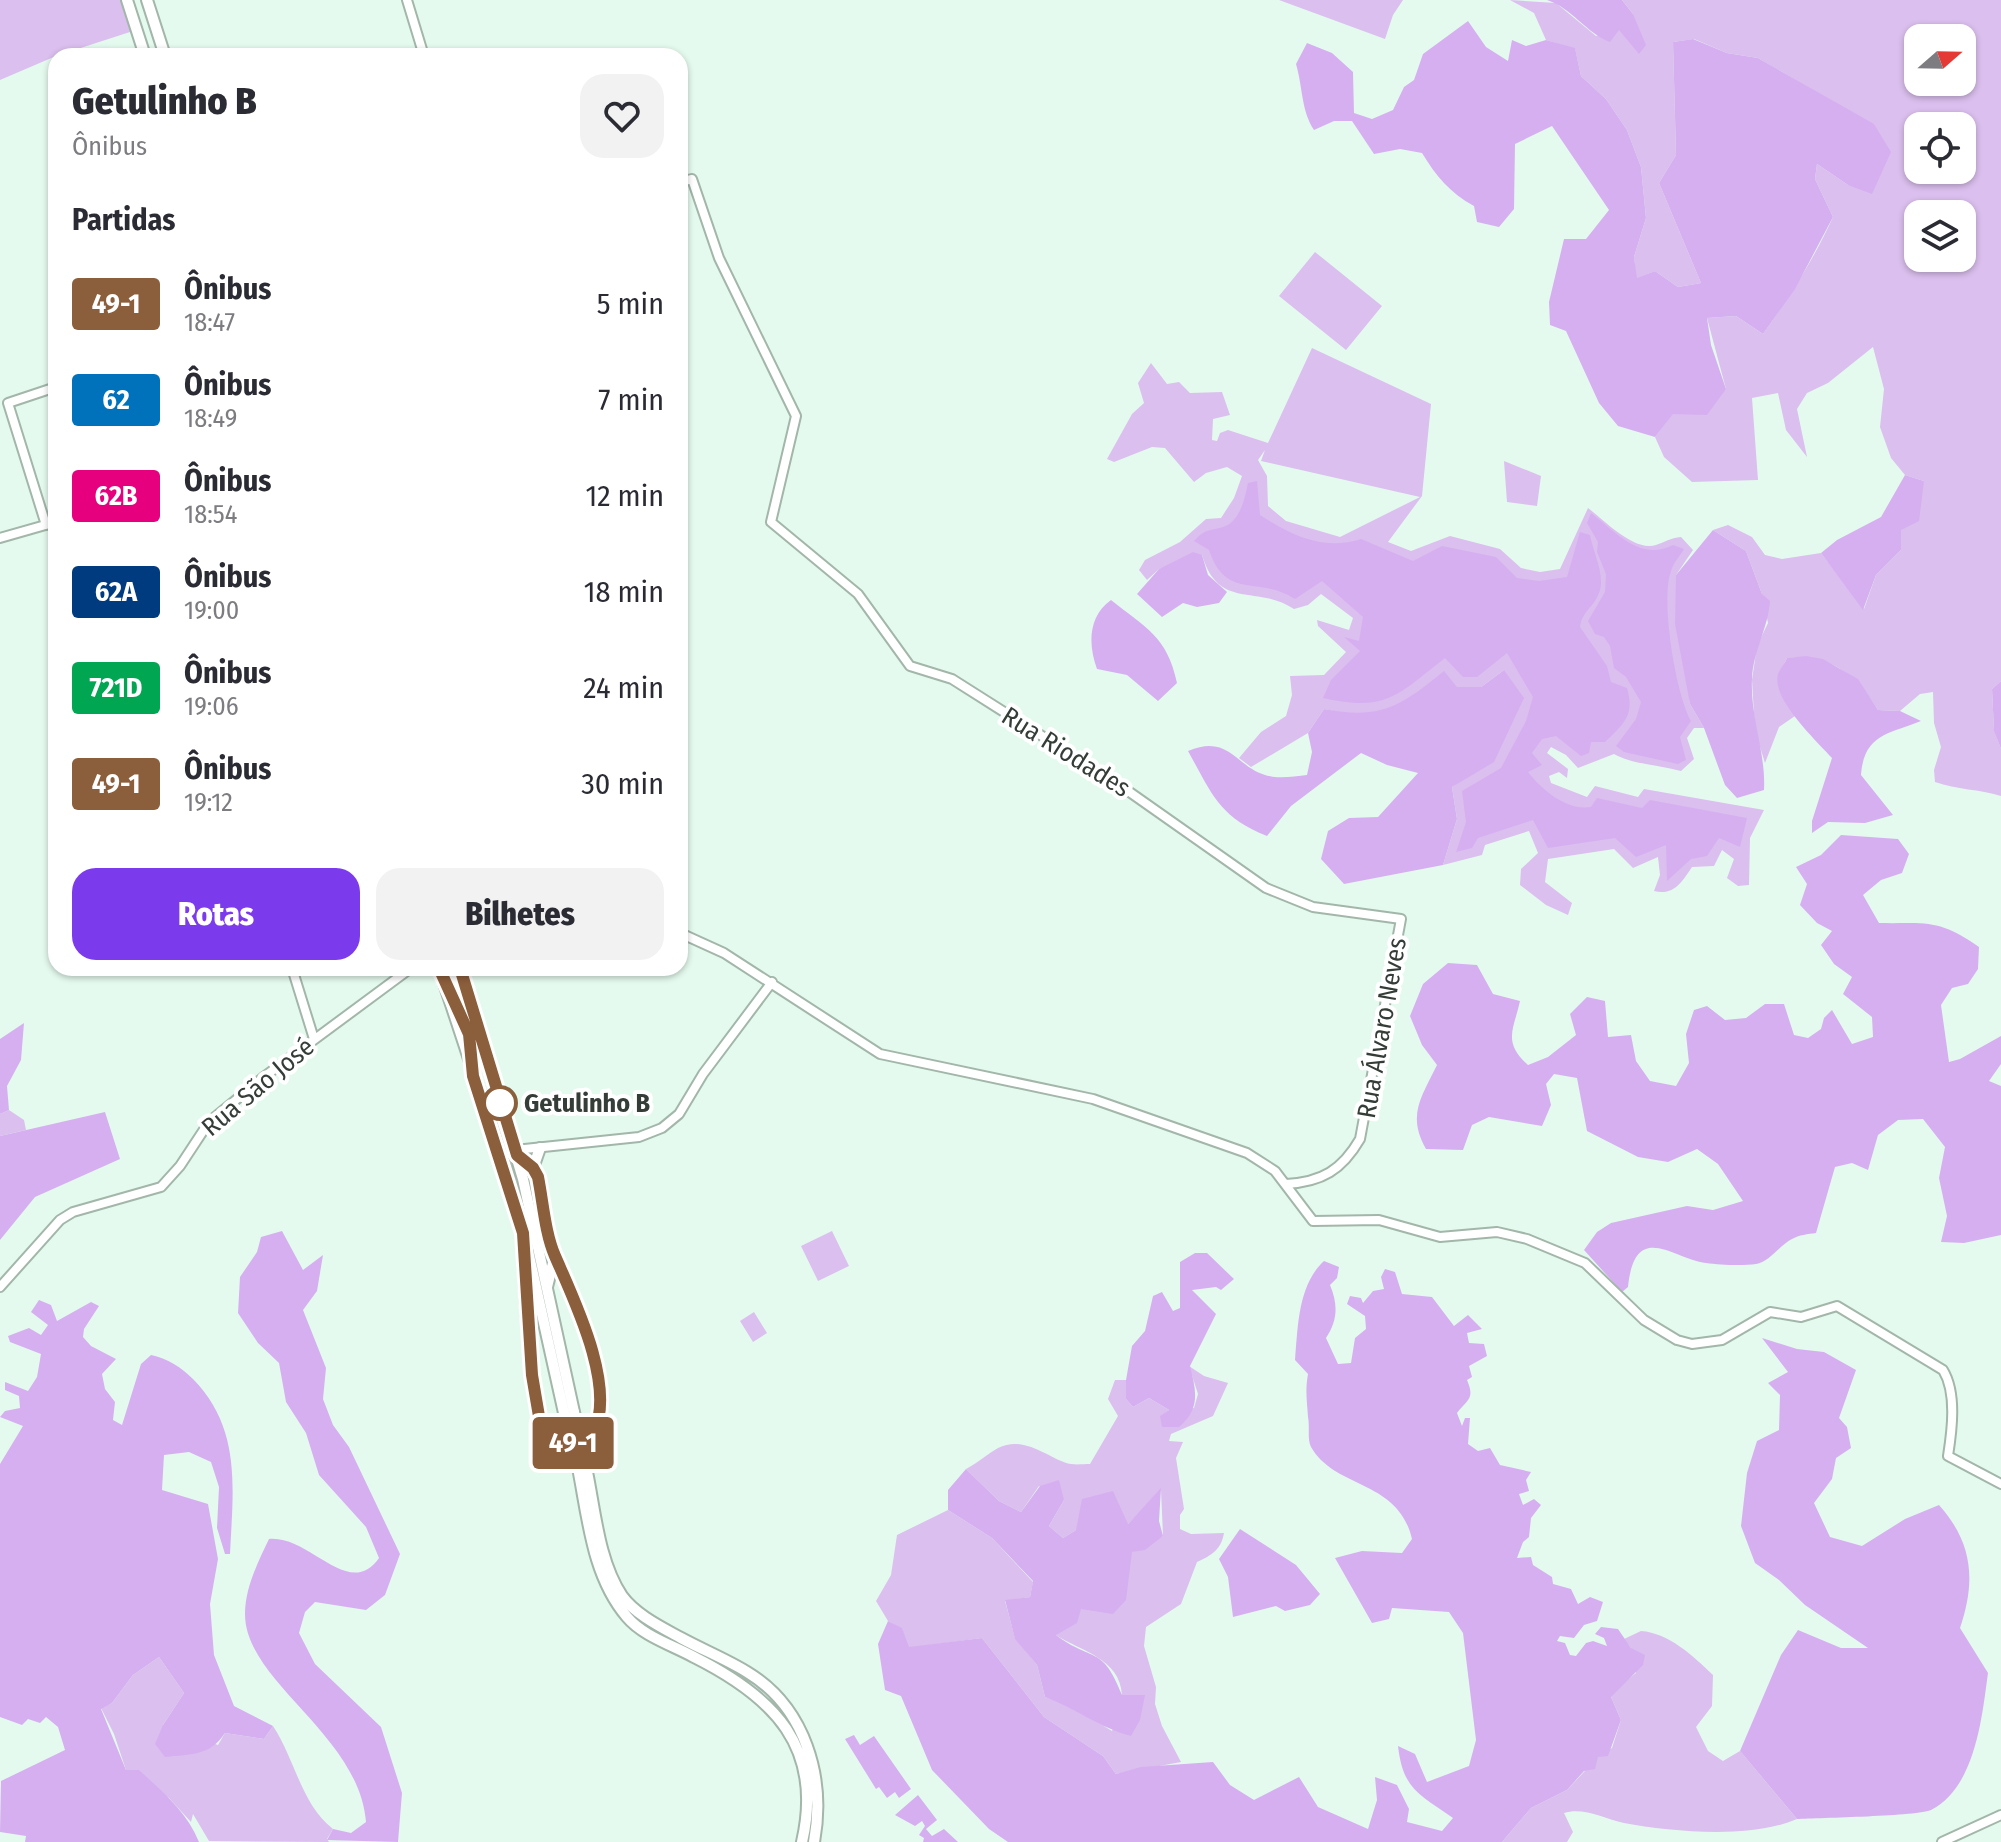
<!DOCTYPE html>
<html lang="pt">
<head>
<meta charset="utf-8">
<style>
  :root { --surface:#fff; --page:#f2f2f3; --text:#2b2b33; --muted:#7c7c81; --accent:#7c3aed }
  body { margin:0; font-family:"Fira Sans Condensed",sans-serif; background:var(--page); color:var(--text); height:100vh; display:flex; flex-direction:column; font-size:30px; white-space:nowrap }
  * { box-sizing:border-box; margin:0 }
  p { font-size:26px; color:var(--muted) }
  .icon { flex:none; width:44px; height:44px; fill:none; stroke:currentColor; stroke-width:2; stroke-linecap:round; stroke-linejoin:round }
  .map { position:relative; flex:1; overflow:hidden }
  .drawer { position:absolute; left:48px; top:48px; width:640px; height:928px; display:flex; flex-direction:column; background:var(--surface); border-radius:24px; box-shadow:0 2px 6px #0004 }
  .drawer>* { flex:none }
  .badge { padding:0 16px; border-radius:6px; font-size:28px; line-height:52px }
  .needle { width:52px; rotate:70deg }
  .fabs { position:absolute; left:1904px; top:24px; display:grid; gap:16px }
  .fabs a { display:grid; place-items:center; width:72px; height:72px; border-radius:16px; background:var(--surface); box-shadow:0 2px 6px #0004; font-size:40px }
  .map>.badge { position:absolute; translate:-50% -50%; box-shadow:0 0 0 4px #fff }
  h2 { padding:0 24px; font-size:30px; line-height:72px }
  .round { display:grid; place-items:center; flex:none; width:84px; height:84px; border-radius:24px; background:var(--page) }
  .overview { display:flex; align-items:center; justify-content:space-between; height:136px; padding:0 24px }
  h1 { font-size:38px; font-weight:800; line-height:60px }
  .button { display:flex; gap:16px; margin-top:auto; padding:16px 24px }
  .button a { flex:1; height:92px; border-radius:24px; background:var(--accent); color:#fff; font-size:32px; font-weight:800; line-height:92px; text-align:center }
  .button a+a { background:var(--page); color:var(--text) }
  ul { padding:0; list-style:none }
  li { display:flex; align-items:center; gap:24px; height:96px; padding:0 24px }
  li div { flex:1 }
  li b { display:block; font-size:30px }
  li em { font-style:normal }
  li .badge { min-width:88px; font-weight:700; text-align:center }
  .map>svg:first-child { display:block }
  .green { fill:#dbbfee; fill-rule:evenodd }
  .forest { fill:#d6aff0 }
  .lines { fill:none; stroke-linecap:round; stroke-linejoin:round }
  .stream { stroke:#d2abeb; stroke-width:2 }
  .secondary-casing { stroke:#a3b6aa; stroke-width:12 }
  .highway-casing { stroke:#a3b6aa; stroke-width:14 }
  .secondary { stroke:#fff; stroke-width:8 }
  .highway { stroke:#fff; stroke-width:10 }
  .highway-bridge-casing { stroke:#a3b6aa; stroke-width:14; stroke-linecap:butt }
  .highway-bridge { stroke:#fff; stroke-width:10 }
  .line-casing { stroke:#fff; stroke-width:18 }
  .line { stroke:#8b5e3c; stroke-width:12 }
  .stop-dot { fill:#fff; stroke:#8b5e3c; stroke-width:4 }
  .labels { text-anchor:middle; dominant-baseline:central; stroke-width:8; stroke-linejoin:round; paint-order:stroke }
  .street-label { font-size:26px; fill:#353d38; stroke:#fff }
  .stop-label { font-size:26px; font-weight:bold; fill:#353d38; stroke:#fff; text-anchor:start }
</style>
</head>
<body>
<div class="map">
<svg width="2001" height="1842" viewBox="0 0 2001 1842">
  <rect width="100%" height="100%" fill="#e5faee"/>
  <path class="green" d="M0,0H123L133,31L56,56L0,80Z
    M1279,0H1403L1393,15L1385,39Z
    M1510,0L1556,3L1596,36L1619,29L1630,41L1633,14L1622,0H2001V681L1992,689L1994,730L2001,749V796C1979,789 1957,790 1935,782L1934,770L1941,747L1934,723L1933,692L1920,694L1900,711L1878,710C1855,674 1832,654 1787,658C1773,685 1779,691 1795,716L1779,727L1765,763L1755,731L1752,680L1757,646L1768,623L1762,594L1746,551L1713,530L1728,525L1752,537L1765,555L1782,559L1821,553L1864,609L1876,575L1901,550V530L1924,481L1905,475L1891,458L1880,427L1884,389L1873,347L1828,383L1807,393L1797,409L1807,457L1786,430L1778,393L1752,398L1758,480L1692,482L1664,457L1655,437L1673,413L1726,389L1707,318L1736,316L1763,334C1790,296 1814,259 1833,217L1815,179L1817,164L1848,185L1832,101L1758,58L1727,53L1694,39L1673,42L1676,155L1659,183L1701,283L1678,287L1655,271L1636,279L1634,257L1646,218L1641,167L1627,130L1606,99L1581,76L1575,49L1546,40L1534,13ZM1918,38H1962V82H1918ZM1918,126H1962V170H1918ZM1918,214H1962V258H1918Z
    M1315,252L1382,306L1346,350L1279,296Z
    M1312,348L1431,404L1422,496L1388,542L1411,551L1450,536L1500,549L1521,568L1540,572L1560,569L1588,508C1604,520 1634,552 1656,545C1665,542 1670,538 1681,537L1693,550L1676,575L1690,704L1704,728H1694L1687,738L1694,759L1681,771C1659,765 1631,764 1614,754L1578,768L1566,755L1551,747L1547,753L1568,769L1567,778L1559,772L1549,776L1551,783L1587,797L1595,786L1638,797L1644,789L1764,810L1750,838L1749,885L1738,886L1727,878L1734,859L1722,850L1714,866L1692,867C1682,882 1674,896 1654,891L1660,875L1658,857L1633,868L1614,849L1548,859L1545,882L1572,903L1568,915L1546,905L1520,885L1521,869L1538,853L1529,831L1485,845L1482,855L1443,865L1457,819L1452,787L1470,774L1504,670L1481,687L1419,691L1394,709L1357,716L1324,709L1308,733L1251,767L1239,758L1261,732L1286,716L1292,695L1290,676L1324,675L1346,652L1318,626L1317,620L1349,630L1353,618L1321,594L1308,605L1294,609C1256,584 1219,611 1202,555L1159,569L1147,580L1139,570L1145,560L1180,542L1206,519L1221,518L1234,498L1242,476L1227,467L1206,473L1194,482L1165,448L1152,447L1114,462L1107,459L1132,414L1144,403L1138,383L1151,363L1167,384L1179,382L1190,393L1222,392L1230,415L1213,419L1212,440L1217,441L1220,433L1228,430L1268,443ZM1265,450L1261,461L1420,497L1340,537L1286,521L1268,506L1267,476L1258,460Z
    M1504,461L1541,476L1537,506L1507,502Z
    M9,1110L24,1120L26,1130L0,1136V1114Z
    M832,1231L849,1266L818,1281L801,1246Z
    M754,1312L767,1333L753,1342L740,1321Z
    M1189,1366L1204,1376L1228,1383L1213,1416L1171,1434L1169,1441L1183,1442L1176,1458L1184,1509L1180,1515V1529L1191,1534L1224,1533C1221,1550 1212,1555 1197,1562L1181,1604L1146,1627L1144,1646L1156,1687L1155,1704L1162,1726L1181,1762L1116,1774L1103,1756L1044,1717L982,1638L908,1648L902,1629L888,1621L876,1601L891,1575L897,1535L948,1510L992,1538L1033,1582L1030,1597L1005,1601L1015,1638L1037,1665L1045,1697L1069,1705L1112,1731C1115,1721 1123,1705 1122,1695C1120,1658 1080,1651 1056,1635L1132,1552L1163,1536L1161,1490L1128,1524L1076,1530L1063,1538L1049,1526L1064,1500L1039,1486L1021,1512L999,1501L966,1469C978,1463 987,1454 998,1448C1026,1434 1051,1461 1071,1464C1077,1465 1084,1464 1090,1464L1118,1416L1108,1399L1115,1380H1126V1399L1133,1407L1149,1398L1169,1410L1161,1416L1194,1408L1198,1394Z
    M1641,1631C1669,1633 1693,1656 1713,1675L1712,1706L1696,1727L1708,1751L1723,1761L1740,1751L1797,1819C1751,1839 1673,1832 1624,1823C1604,1819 1584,1807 1564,1813L1573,1832L1567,1842H1502L1531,1808L1567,1790L1598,1757L1612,1748L1621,1720L1611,1697L1613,1691L1636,1673L1631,1648L1624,1639Z
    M159,1657L184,1693L163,1725L218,1745L225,1733L264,1739L273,1726C295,1759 301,1804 333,1829L327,1839L329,1842L209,1841L193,1814L191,1822L169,1798L126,1770L114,1734L101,1708L112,1703L133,1675Z"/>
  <path class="forest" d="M1547,0H1622L1633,14L1646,45L1639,54L1619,30L1610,42C1586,33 1572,8 1547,0Z
    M1468,21L1486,47L1508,61L1512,40L1526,46L1546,40L1575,48L1581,76L1606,99L1627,130L1641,167L1646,218L1634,257L1637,278L1655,271L1678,287L1701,283L1659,183L1676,155L1673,42L1693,39L1727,53L1758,58L1874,124L1891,152L1872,194L1848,185L1817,164L1815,179L1833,217L1795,289L1763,334L1736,316L1707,318L1711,345L1726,389L1707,415L1673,414L1655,437L1618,426L1599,403L1566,331L1550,325L1549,302L1564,239H1586L1609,210L1552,126L1515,144L1514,209L1499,227L1477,222L1474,206C1450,193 1436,176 1422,153L1400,149L1374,154L1352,121H1334L1314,130C1301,110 1303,88 1296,64L1307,43L1332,53L1353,72L1354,113L1372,119L1393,110L1404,87L1414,80L1423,54Z
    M1905,475L1924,481L1919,521L1901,530V550L1876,575L1863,610L1821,553L1837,540L1881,517Z
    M1257,481L1260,515C1292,536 1323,551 1361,539L1413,561L1442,546L1496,557L1517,578L1539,581L1567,577L1580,532L1590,535C1593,552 1606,576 1599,593C1594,607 1582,611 1580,627L1607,666L1611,682L1627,688C1635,715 1624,724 1605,742H1591L1589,753L1581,756L1556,736L1542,739L1532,753L1542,765L1528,772C1542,790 1567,811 1591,807L1597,798L1642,808L1650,800L1747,818L1740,847L1719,838L1707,856L1691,859L1667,881L1666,845L1636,857L1615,838L1548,848L1533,820L1478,838L1472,848L1456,852L1466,822L1462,791L1501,768L1526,721L1533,697L1507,653L1477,677H1463L1445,658C1396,696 1387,712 1323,698L1331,680L1360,651L1344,637L1359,641L1363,617L1322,581L1295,599C1258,575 1226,601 1209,550L1194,541C1205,529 1209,531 1223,527C1240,522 1245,498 1248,483Z
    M1591,513C1616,532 1640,562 1673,545L1684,549C1680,556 1673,563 1671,571C1660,600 1676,695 1691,721L1680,737L1686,760L1678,764L1624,752L1616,746L1636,719L1641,702L1626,677L1614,668L1610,646L1604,637L1595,634L1588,621L1605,592L1606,574L1597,552L1598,542L1587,523Z
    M1713,530L1746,551L1762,594L1770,601C1768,629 1753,651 1752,679C1750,718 1766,752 1764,790L1737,798L1725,785L1704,728L1690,704L1675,624L1676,575Z
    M1193,552L1202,555L1208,575L1227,592L1219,603L1197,607L1183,603L1162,617L1137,594L1159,569Z
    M1111,600C1146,628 1167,636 1177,683L1158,701L1127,675L1097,669C1088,645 1088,616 1111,600Z
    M1806,656L1823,659L1858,679L1878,710L1900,711L1921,721C1889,734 1864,734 1861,775L1893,815L1865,823L1828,822L1812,833V821L1832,758C1817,741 1771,699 1778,674C1780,669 1785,663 1787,658Z
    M1504,670L1524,698L1494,762L1452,787L1457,819L1443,865L1344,884L1321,859L1328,831L1349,818L1378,817L1418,773L1387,765L1361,753L1291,806L1267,836C1219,817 1212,794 1188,751C1233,732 1236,773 1275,777C1285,778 1297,776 1307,775L1312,752L1308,733L1324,709C1381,720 1401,706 1444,671L1457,687H1481Z
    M2001,681V749L1994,731L1992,689Z
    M1841,835L1898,839L1909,854L1902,873L1881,880L1863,895L1879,923C1925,924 1938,918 1979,947L1978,969L1968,984L1952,988L1941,1005L1949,1062L1960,1059L2001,1036V1064L1989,1081L2001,1086V1235L1964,1243L1941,1242L1947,1216L1939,1178L1945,1147L1923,1119L1898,1120L1878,1135L1868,1170L1852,1163L1835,1167L1816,1233C1808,1234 1799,1235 1792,1239C1780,1245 1769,1262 1756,1264C1743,1266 1720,1265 1706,1263C1673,1259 1635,1219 1628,1287L1622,1292L1584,1250L1597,1232L1611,1223L1687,1206L1713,1210L1743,1201L1718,1164L1697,1149L1668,1162L1638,1157L1587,1131L1577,1078L1554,1074L1546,1084L1551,1105L1542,1126L1489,1117L1472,1125L1463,1150L1426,1149C1407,1115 1421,1098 1437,1065L1422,1045L1410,1016L1423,984L1448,963L1477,965L1493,994L1520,1001C1514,1029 1502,1042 1528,1065L1548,1057L1576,1035L1570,1014L1587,997L1605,1001L1608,1037L1631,1035L1636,1061L1650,1081L1676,1086L1689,1063L1686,1034L1694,1010L1707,1006L1725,1020L1746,1018L1765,1004H1784L1794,1035L1808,1038L1821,1029L1824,1018L1832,1010L1852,1044L1873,1037L1872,1017L1843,994L1852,977L1834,964L1821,945L1832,931L1817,923L1800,905L1807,884L1796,867L1821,855Z
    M24,1023L21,1060L7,1086L9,1110L0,1114V1039Z
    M105,1112L120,1159L35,1197L0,1240V1136Z
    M282,1231L303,1270L323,1255L317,1291L303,1310L326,1368L323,1399L333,1425L349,1447L400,1554L385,1595L366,1610L315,1602L305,1612L299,1633L315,1664L381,1727L402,1793L398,1842L327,1840L333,1829L351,1833L366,1822C359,1734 245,1682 245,1614C245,1588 258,1562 269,1539C310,1535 349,1601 379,1558L366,1527L319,1475L306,1433L286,1402L279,1363L258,1343L238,1313L240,1277L257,1252L261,1237Z
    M1195,1253H1207L1234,1279L1221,1290L1216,1287L1192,1290L1216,1314L1190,1366C1196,1390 1201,1409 1179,1427H1162L1160,1416L1169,1410L1149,1398L1133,1407L1126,1399V1380L1132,1346L1145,1331L1153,1296L1162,1292L1173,1311L1180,1308V1262Z
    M1324,1261L1339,1267L1337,1278L1330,1285C1338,1304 1338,1320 1326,1338L1338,1364L1351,1363L1355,1338L1366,1329L1365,1316L1347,1304L1350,1296L1361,1298L1363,1303L1373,1291L1384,1289L1381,1277L1385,1269L1395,1272L1402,1294L1432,1297L1454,1326L1468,1315L1482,1329L1467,1333L1469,1343L1484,1344L1487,1356L1469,1366L1472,1377L1467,1380C1475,1399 1468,1399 1457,1413L1462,1426L1465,1418H1470L1468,1444L1478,1451L1490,1448L1500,1465L1531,1472L1526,1480L1529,1491L1519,1494L1523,1505L1534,1499L1541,1505L1531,1518L1529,1537L1523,1542L1517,1558L1531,1557L1533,1565L1552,1577L1553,1584L1571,1589L1578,1604L1590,1597L1603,1602L1597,1621L1584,1625L1574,1638L1560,1636L1557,1641L1565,1643L1570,1655L1576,1656L1586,1643L1593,1641L1607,1646L1604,1638L1595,1634L1601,1627L1618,1629L1631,1648L1645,1655L1643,1665L1611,1697L1621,1720L1608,1756L1598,1757L1595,1769L1584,1771L1567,1790L1531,1808L1502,1842H1008L989,1829L932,1770L901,1696L885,1690L878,1644L888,1621L902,1628L909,1647L982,1638L1044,1717L1103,1756L1116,1774L1141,1767L1213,1762L1230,1785L1254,1800L1299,1777L1318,1807L1368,1829L1377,1800L1375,1777L1397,1785L1409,1809L1407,1822L1442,1831L1453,1818C1421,1795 1403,1791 1398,1746L1415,1754L1427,1782L1469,1766L1476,1740L1463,1633L1449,1612L1392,1608L1389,1619L1372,1623L1335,1558L1362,1551L1402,1553L1412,1539C1398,1479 1336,1490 1311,1447C1307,1439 1310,1427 1308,1417C1307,1401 1305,1391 1308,1374L1295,1360C1298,1326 1298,1285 1324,1261Z
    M39,1300L51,1305L57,1321L91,1302L99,1306L84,1329L83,1337L91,1346L116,1359L102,1374L105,1389L115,1402L113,1420L122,1425L141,1364L151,1355C167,1358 182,1368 193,1379C242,1429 233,1489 230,1554H225L217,1528L219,1487L211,1462L189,1452L164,1455L162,1490L208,1504L218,1559L210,1604L214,1655L234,1706L273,1726L264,1739L225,1733C210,1756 191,1754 165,1757L155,1744L163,1725L184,1693L159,1657L133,1675L112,1703L101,1709L126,1770H139C163,1792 187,1812 199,1842H25L26,1836L0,1832L1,1781L65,1750L58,1727L46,1717L40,1723L28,1719L22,1725L0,1717V1464L23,1426L0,1417L5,1411L20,1408L19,1396L5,1390V1382L28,1391L37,1377L41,1354L10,1342L8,1336L29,1328L41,1335L48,1325L31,1312Z
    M1762,1338L1797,1349L1824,1352L1856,1370L1839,1418L1847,1427L1851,1448L1836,1458L1832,1479L1814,1503L1830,1537L1862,1546L1905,1519L1939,1505C1973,1543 1976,1581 1960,1628L1988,1673C1982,1716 1976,1787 1931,1810C1919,1816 1819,1818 1797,1819L1740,1751L1781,1655L1798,1630L1841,1648H1868L1805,1605L1779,1580L1755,1563L1741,1526L1747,1473L1757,1441L1779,1430L1780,1395L1768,1383L1788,1372Z
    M966,1469L999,1501L1021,1512L1040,1486L1059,1480L1064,1500L1049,1526L1063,1538L1076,1530L1082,1499L1113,1491L1128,1524L1161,1488L1159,1521L1163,1536L1145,1550L1132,1552L1126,1600L1113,1614L1081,1609L1077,1623L1056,1635C1093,1663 1102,1644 1122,1695H1145L1140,1720L1131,1736C1100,1728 1075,1708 1045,1697L1037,1665L1015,1639L1005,1600L1030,1597L1033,1581L992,1538L948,1510V1490Z
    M1240,1529L1296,1565L1320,1594L1310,1605L1285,1611L1276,1606L1233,1617L1228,1577L1219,1559Z
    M854,1735L860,1745L874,1736L911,1789L899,1798L895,1792L887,1798L879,1787L876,1789L845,1739Z
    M918,1795L937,1820L926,1829L932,1836L944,1829L958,1842H923L924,1838L919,1835L925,1826L922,1821L915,1826L895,1815Z"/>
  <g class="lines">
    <path class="stream" d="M448,968L453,985"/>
    <g class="secondary-casing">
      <path id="secondary" d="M407,0L424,56
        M680,182L692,179L719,258L796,416L771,522L858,594L910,666L952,679L1121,786L1266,888L1313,907L1401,919L1360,1139C1342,1170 1322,1182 1286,1184
        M46,525L8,403L56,387
        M0,538L56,522
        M680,933L724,953L880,1054L1093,1099L1247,1153L1275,1171L1313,1221L1379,1220L1440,1237L1497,1232L1527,1239L1585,1263L1644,1320L1677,1340L1692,1344L1722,1340L1770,1312L1801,1317L1837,1306L1943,1370C1957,1393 1952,1430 1948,1456L2001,1484
        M292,968L314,1039
        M515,1150L639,1137L662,1128L679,1114L703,1074L772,982
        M0,1287L60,1220L73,1212L161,1187L180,1166L209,1122L265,1076L411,968
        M1942,1842L2001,1815"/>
    </g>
    <g class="highway-casing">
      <path id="highway" d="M127,0L145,56
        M147,0L165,56
        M439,968L507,1174L524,1236
        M460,968L523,1179L574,1412
        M517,1155L533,1168L538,1177C543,1202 545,1232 555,1255C568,1286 632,1423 581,1441C572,1445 561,1446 552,1442C531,1427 522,1265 523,1233
        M533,1168L540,1148
        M528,1251L564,1413
        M547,1287L555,1255
        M586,1467C595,1508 598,1560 622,1596C636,1615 661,1627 681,1638C703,1650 726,1659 747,1672C805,1707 826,1777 814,1842
        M578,1468C588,1518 592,1576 627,1617C643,1636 672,1645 694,1657C774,1697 824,1747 802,1842"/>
    </g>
    <use href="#secondary" class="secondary"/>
    <use href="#highway" class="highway"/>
    <g class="highway-bridge-casing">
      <path id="highway-bridge" d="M574,1412L586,1467
        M564,1413L578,1468"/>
    </g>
    <use href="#highway-bridge" class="highway-bridge"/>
  </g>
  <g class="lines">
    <g class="line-casing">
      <path id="line" d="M439,968L469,1034L473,1076L523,1233L532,1375L541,1428L552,1442L576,1443L594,1432C616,1385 574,1300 555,1256C545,1233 543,1202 538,1177L533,1168L517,1155L460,968"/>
    </g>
    <use href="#line" class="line"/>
  </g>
  <circle class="stop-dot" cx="500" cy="1103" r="16"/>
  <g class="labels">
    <g class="street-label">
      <text transform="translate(1066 752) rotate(32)">Rua Riodades</text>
      <text transform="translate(1382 1028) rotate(-80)">Rua Álvaro Neves</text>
      <text transform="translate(258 1087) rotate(-40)">Rua São José</text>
    </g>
    <g class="stop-label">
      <text x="524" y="1103">Getulinho B</text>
    </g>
  </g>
</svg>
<div class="fabs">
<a><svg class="needle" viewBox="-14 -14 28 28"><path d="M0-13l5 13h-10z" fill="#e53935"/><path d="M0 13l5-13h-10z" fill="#7c7c81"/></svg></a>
<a><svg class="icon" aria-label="locate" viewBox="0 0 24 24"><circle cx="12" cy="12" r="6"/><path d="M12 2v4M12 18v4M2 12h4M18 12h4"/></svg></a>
<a><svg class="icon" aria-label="layers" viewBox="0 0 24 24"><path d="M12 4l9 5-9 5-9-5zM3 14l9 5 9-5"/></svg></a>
</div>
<b class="badge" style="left:573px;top:1443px;background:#8b5e3c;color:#fff">49-1</b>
<section class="drawer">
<div class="overview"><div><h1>Getulinho B</h1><p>Ônibus</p></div><a class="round"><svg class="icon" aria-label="heart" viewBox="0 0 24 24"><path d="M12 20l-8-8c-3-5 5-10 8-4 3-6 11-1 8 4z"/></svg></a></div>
<h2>Partidas</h2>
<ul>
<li><span class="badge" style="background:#8b5e3c;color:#fff">49-1</span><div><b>Ônibus</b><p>18:47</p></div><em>5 min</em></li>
<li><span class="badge" style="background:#0072bc;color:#fff">62</span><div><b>Ônibus</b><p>18:49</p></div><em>7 min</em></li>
<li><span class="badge" style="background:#e6007e;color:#fff">62B</span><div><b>Ônibus</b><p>18:54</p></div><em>12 min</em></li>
<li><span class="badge" style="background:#003b80;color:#fff">62A</span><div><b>Ônibus</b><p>19:00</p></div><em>18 min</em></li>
<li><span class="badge" style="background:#00a651;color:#fff">721D</span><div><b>Ônibus</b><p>19:06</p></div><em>24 min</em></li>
<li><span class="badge" style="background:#8b5e3c;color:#fff">49-1</span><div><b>Ônibus</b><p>19:12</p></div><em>30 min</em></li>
</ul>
<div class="button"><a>Rotas</a><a>Bilhetes</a></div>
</section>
</div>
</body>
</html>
